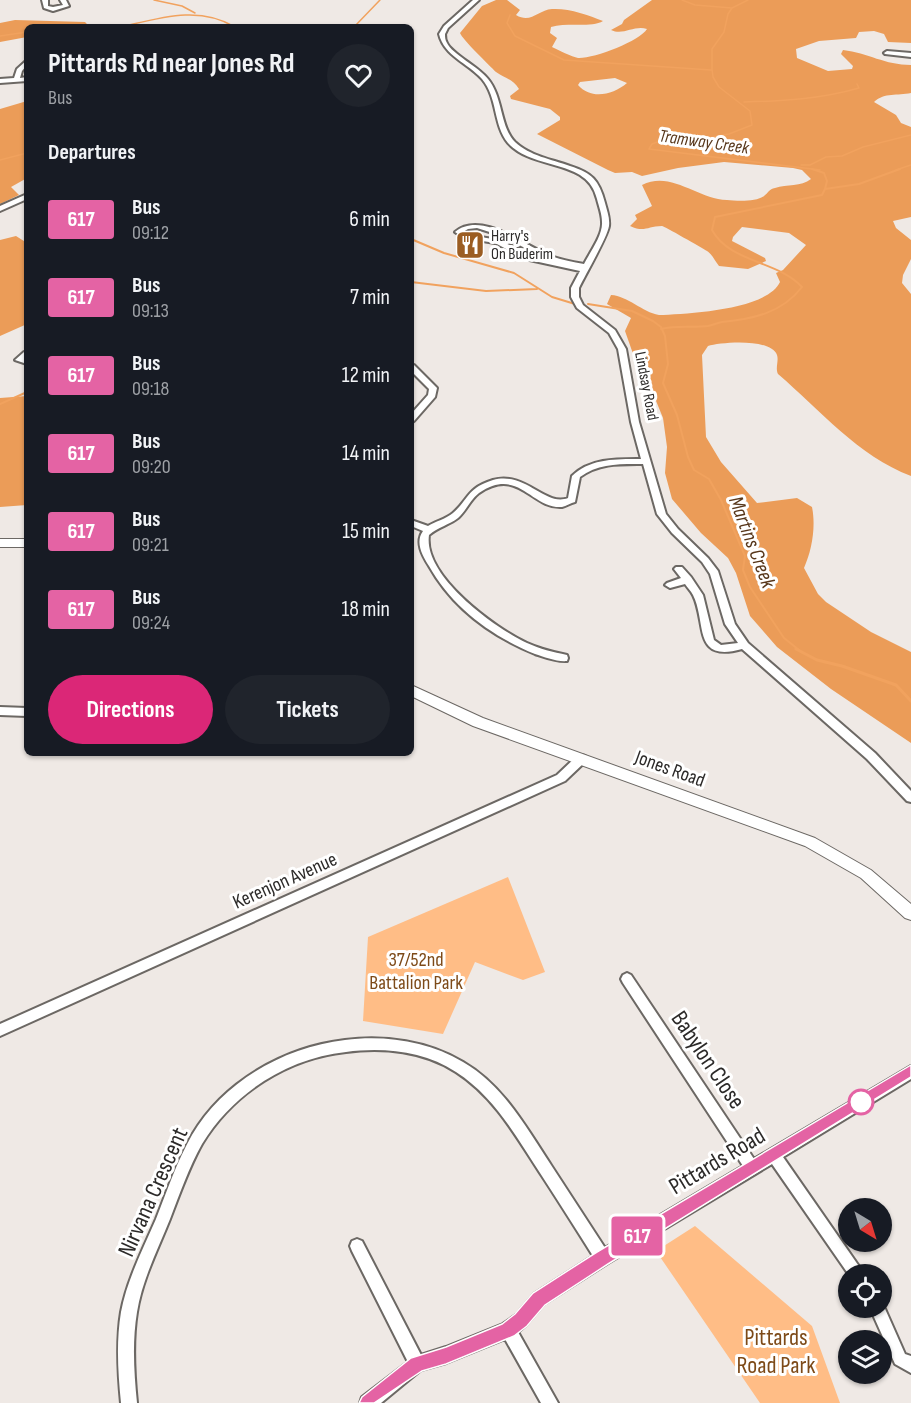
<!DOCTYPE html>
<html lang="en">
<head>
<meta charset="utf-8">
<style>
  :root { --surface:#171b24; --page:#20242c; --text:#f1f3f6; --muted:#9ea1a6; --accent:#db2777 }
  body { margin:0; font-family:"Sofia Sans Condensed",sans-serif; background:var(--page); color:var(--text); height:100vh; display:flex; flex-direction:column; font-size:22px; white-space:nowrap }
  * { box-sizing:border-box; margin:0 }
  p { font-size:20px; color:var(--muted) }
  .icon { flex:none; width:33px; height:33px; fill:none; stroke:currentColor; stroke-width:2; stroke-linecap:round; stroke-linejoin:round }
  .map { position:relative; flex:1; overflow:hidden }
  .panel { position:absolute; left:24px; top:24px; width:390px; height:732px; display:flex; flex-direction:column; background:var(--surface); border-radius:9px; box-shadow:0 2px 4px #0004 }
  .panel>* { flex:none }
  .badge { padding:0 12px; border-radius:4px; font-size:21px; line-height:39px }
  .needle { width:39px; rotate:142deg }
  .tools { position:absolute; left:838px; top:1198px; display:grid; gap:12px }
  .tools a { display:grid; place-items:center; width:54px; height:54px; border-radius:50%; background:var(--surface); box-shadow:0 2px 4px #0004; font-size:30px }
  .map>.badge { position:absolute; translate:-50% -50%; box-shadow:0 0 0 3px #fff }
  h2 { padding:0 24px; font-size:22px; line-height:54px }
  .round { display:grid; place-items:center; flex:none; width:63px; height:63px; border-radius:32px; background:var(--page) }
  .summary { display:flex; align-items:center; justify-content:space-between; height:102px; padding:0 24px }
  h1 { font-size:28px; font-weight:700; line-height:45px }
  .primary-button { display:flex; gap:12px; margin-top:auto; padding:12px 24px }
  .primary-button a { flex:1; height:69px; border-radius:36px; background:var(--accent); color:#fff; font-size:24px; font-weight:700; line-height:69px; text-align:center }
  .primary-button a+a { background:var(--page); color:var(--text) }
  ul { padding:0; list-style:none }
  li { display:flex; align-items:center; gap:18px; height:78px; padding:0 24px }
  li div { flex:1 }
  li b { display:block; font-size:22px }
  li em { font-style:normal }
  li .badge { min-width:66px; font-weight:700; text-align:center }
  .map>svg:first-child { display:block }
  .green { fill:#ffbd86 }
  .forest { fill:#eb9c58; fill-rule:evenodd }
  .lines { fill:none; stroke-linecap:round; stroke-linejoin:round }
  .stream-far2 { stroke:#f1a25e; stroke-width:1.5 }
  .stream-far1 { stroke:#f1a25e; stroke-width:2 }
  .stream { stroke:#f1a25e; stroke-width:3 }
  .minor-casing { stroke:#6c6864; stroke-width:4 }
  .major-casing { stroke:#6c6864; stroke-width:2 }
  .minor { fill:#fff; fill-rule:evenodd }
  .major { fill:#fff; fill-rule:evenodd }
  .line { fill:#e463a4; stroke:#fff; stroke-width:1.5 }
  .stop-dot { fill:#fff; stroke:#e463a4; stroke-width:3 }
  .labels { text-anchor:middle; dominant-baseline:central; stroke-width:6; stroke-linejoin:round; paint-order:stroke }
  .far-poi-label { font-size:16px; fill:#2c2a29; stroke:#fff; text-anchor:start }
  .far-street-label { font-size:16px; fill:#2c2a29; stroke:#fff }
  .far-water-label { font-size:18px; font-style:italic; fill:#58371b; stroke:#fff }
  .street-label { font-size:20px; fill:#2c2a29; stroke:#fff }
  .park-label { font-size:20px; fill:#7d4a18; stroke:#fff }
  .water-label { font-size:21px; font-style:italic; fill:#58371b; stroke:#fff }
  .near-street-label { font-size:24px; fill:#2c2a29; stroke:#fff }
  .near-park-label { font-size:24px; fill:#7d4a18; stroke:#fff }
</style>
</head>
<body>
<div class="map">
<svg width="911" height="1403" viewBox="0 0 911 1403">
  <rect width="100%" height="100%" fill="#efe9e5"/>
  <path class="green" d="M508,877L545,972L523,980L475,962L443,1034L363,1021L368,937Z
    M695,1226L812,1326L840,1403H760L656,1251Z"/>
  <path class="forest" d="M496,0H507L520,10L516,15C531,24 538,10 552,9C569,8 588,15 603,21C592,28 568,22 551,27L550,33L557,38L552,47C558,50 572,57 578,58C593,59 640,41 647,29C634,25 623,36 611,30L622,24L624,20L652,0H911V43L888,42L884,34L874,31L859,32L856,38L819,41L796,49L797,58L828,71L852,69L853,66L841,54L843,50C868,53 885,65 911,65V93C897,96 885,92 874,102L896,115L901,123L911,127V217L893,221L896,228L911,240V259L903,275L902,283L911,294V476C858,456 820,410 778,374C775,368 779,361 777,355C771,338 721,342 708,346L702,355L706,437L721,462L757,503L797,498L812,507C816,527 812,550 804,568L818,594L826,602L871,632L911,652V743L831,689L777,647L750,616L736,573L728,558L701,533L672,499L665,473L667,447L663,418L650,386L638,368L625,331L631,318L607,304L611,295C628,296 642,312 659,315C687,314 767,310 780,282L776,273L783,270L806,245L789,233L742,227L733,237L732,241L765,258L766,261L748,269L719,266C715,261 712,254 707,251C702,248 664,226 662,226C647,226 645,233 630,226L637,219L635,215L652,206L642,185C671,170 697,199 727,200C737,201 756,202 764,196C768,193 769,189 775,188C787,184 801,187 811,179L802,170L793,168L724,162L678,168L642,176L632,172L615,173L608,170L537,134L560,120V117L550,109L511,99L510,96L519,89C513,79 504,78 496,72C490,66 462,39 460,33L482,6ZM615,78L627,83C613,95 591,100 578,85L580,82Z
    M15,20L85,22L90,27H27V37L0,42V23Z
    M27,101V178L11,187L19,195L0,204V109Z
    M16,236L27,243V324L0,336V240Z
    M27,396V505L0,507V398Z"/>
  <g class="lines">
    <path class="stream-far2" d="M154,0L182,6L195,13
      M682,0L695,5L732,8
      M748,0L732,8L728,14L724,32L712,49V69L713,77L719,87L750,111L752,125L729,134L707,138L660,141L652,144L649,149L820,170
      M510,15L507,23L515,36L564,60L711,70
      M121,27C160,18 199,5 235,27
      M354,27L380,0
      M0,36L27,32
      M744,102C783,101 821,99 859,88L857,84
      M0,160L27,153
      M801,165H810L826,157L842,156L863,147L911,135
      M896,170L911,165"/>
    <path class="stream-far1" d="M812,169L824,173L827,181L825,189
      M411,239L444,253L514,273L552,297L575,304
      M411,282L486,291L537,289
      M588,304L632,311L653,321L661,327L665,336L668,364L663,383L677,415L688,457L694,470L709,479L721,500L745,556L743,570L750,587L784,638L799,650
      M661,329C677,325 692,328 708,326C713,325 717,323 722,322C753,319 782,313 802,287C777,260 730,263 712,230L715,217L822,195L825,189L859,184L900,169
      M0,404L27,392"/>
    <path class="stream" d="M796,649L817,660L842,666L896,685L911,701"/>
    <g class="minor-casing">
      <path id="minor" d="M42,0H48V6L53,7L63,5L60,0H66L69,6L53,11L44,8Z
        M473,0H479L448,28L445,34C445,37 445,40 447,43C452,54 479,67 488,79C503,97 500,127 515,142C530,156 551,159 570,166C592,173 599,180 605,203C607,211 610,218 609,226C607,238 585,275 579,288V297L583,305L615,330L626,349L639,422L666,514L678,529L708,558L718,571L735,624L748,643L875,753L911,791V802L907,801L867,759L742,649C692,663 707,623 693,595C691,591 687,587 685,584L670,588L665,585L667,583L681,578L674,569L676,567H682L691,577L703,595L714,640L721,645L738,643L725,624L710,574L702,562L672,533L657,514L643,464C620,464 599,463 580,477L575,502C571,503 566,506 562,507C531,509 519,466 479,493C470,500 466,511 458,518C449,525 438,527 429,535C423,576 495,628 527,643C540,649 553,652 567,655L568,658L567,661C557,662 544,657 535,654C491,636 452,607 429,566C422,555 415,542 423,531L411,526V520L428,526C436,521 446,519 453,513C469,499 467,488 493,480C526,471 545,507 568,498L572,476C590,458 618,459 641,459L631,422L618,349L609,333L577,308L571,297V288L580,271L525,259L495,243L464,238L455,232C481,210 525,246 551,256C562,260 573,262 584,264C590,252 603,235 602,222C602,214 599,207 597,199C588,158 533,171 508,143C493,125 498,98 482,79C468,63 444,56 439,34L444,26ZM477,228L499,235L553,262L531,255L499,240L468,235L463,232L468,229Z
        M887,51L911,53V57L885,54L884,53Z
        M27,60V65L22,71L20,78L27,77V81L0,83V79L14,78L17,69Z
        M27,194V199L0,211V206Z
        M24,352H27V358L25,359L27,360V364L15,360Z
        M411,365H414L437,388L435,397L414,421L411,422V414L428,395L429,389L411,371Z
        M0,707L27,708V716L0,715Z
        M581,755L585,756L586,759L585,762L565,781L0,1036V1024L557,775L577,756Z
        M627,973L631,975L754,1159L911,1066V1079L783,1157L865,1275H849L772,1164L608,1263L544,1304L526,1325L518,1332L558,1403H541L505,1339L446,1363L421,1370L381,1403H360L362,1397L408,1362L352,1251L350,1246L352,1241L357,1239L362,1241L421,1355L446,1347L503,1324L516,1315L534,1294L593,1256C576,1229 559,1202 542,1176C517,1138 495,1097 456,1072C424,1051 383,1047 346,1052C288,1058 233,1093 202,1144C189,1167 180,1193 170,1219C158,1249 142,1280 137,1312C132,1342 134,1373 137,1403H121C118,1373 116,1342 121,1312C127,1280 143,1249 156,1219C167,1191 177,1161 192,1135C223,1082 284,1047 345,1040C385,1035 428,1041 463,1062C503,1085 526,1127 551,1165C569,1193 587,1220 605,1248L743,1166L623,983L621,979L623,975Z
        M882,1302L905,1354L911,1356V1373L895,1364L870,1308H882Z"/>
    </g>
    <g class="major-casing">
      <path id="major" d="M0,539H27V547H0Z
        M411,685L483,718L815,838L871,870L911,904V920L905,918L861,878L805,846L473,726L411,696Z"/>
    </g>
    <use href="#minor" class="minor"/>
    <use href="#major" class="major"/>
  </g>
  <path class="line" d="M911,1065V1077L608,1264L545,1305L527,1326L514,1336L446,1364L422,1371L374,1403H359L362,1397L411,1358L446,1347L502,1324L515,1314L533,1293L597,1252Z"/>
  <defs>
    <g id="restaurant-square" transform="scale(1.5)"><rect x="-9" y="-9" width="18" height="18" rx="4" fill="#9b5d22" stroke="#fff"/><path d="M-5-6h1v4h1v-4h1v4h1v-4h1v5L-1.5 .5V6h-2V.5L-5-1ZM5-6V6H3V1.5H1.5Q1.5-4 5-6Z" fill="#fff"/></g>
  </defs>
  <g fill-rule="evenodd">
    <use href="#restaurant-square" x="470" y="245"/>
  </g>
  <circle class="stop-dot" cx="861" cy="1102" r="12"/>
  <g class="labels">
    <g class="far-poi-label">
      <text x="491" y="236">Harry's<tspan x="491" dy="18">On Buderim</tspan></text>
    </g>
    <g class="far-street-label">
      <text transform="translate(646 386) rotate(79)">Lindsay Road</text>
    </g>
    <g class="far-water-label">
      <text transform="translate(704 142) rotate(8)">Tramway Creek</text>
    </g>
    <g class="street-label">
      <text transform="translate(670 769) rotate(20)">Jones Road</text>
      <text transform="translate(285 881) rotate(-24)">Kerenjon Avenue</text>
    </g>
    <g class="park-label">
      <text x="416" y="960">37/52nd<tspan x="416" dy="23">Battalion Park</tspan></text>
    </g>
    <g class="water-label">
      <text transform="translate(752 542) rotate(69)">Martins Creek</text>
    </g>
    <g class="near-street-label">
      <text transform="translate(708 1060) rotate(56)">Babylon Close</text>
      <text transform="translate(717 1161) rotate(-31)">Pittards Road</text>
      <text transform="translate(153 1192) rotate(-66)">Nirvana Crescent</text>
    </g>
    <g class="near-park-label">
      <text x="776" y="1337">Pittards<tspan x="776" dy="28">Road Park</tspan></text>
    </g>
  </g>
</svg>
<div class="tools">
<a><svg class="needle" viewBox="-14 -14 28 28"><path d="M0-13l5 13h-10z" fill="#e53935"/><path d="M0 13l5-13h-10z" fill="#9ea1a6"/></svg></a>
<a><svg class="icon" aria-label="locate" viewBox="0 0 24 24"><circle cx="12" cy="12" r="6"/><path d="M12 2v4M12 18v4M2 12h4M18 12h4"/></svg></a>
<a><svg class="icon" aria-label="layers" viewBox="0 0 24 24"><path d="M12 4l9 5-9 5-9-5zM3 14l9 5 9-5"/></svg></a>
</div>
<b class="badge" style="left:637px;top:1236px;background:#e463a4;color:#fff">617</b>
<section class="panel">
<div class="summary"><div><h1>Pittards Rd near Jones Rd</h1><p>Bus</p></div><a class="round"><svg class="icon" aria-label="heart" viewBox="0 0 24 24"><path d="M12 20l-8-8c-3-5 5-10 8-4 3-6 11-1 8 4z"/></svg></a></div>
<h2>Departures</h2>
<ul>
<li><span class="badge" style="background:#e463a4;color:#fff">617</span><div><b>Bus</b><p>09:12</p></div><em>6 min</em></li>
<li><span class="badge" style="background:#e463a4;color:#fff">617</span><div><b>Bus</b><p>09:13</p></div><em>7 min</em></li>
<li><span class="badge" style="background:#e463a4;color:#fff">617</span><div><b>Bus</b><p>09:18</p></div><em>12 min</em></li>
<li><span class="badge" style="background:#e463a4;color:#fff">617</span><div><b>Bus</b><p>09:20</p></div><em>14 min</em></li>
<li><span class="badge" style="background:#e463a4;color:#fff">617</span><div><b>Bus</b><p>09:21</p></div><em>15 min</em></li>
<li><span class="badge" style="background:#e463a4;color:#fff">617</span><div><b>Bus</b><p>09:24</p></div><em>18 min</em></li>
</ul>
<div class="primary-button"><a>Directions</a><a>Tickets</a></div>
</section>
</div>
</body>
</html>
